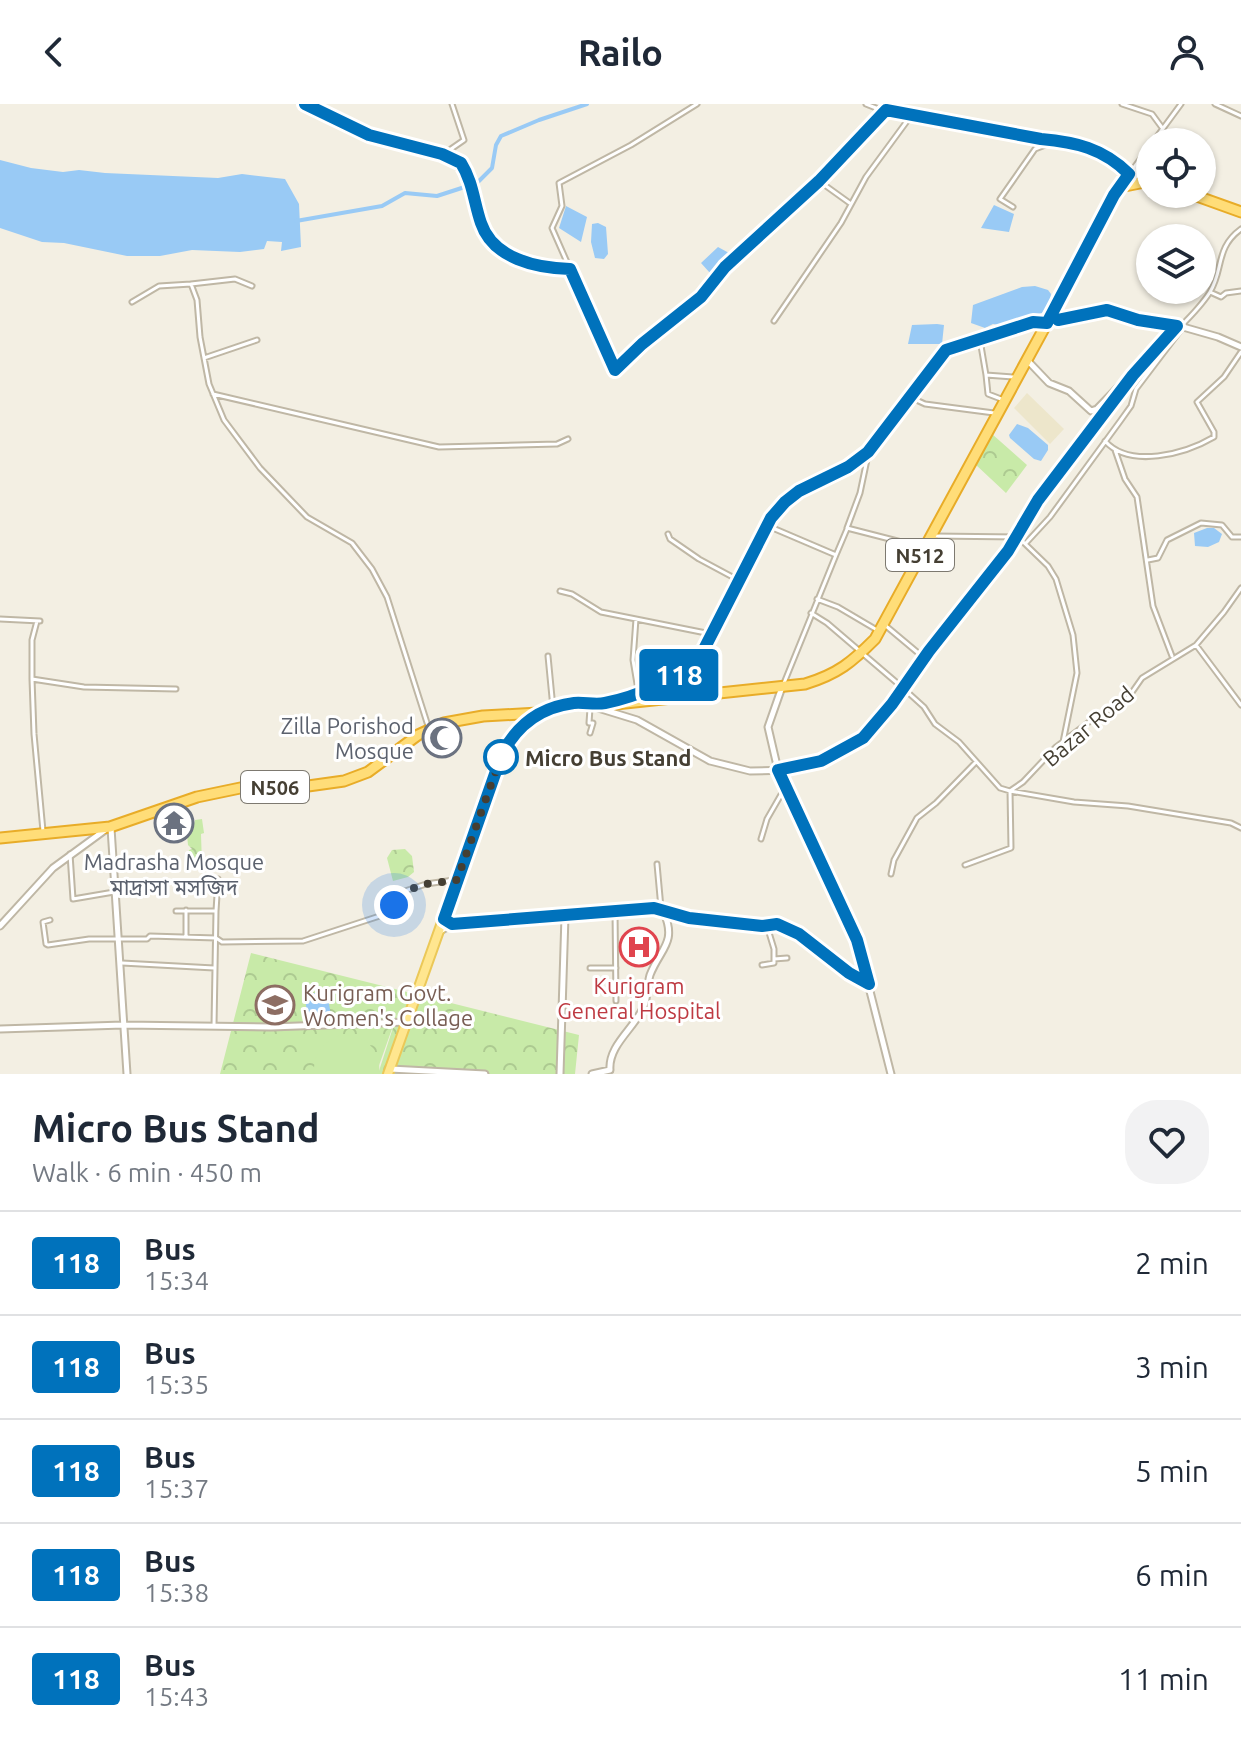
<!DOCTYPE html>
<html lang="en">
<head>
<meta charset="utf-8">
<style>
  :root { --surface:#fff; --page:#f2f2f3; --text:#1f2937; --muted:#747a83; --line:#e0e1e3 }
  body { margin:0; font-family:Ubuntu,"Noto Sans Bengali",sans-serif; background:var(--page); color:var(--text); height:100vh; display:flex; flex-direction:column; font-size:30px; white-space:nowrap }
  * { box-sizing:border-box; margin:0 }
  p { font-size:26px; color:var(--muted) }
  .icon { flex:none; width:44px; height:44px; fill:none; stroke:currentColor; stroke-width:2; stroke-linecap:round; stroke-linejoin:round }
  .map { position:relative; height:970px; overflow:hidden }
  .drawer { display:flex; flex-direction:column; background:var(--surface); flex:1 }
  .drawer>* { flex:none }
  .badge { padding:0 16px; border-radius:6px; font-size:28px; line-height:52px }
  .controls { position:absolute; left:1136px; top:24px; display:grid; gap:16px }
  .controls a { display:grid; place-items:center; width:80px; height:80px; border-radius:50%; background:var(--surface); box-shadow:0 2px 6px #0004; font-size:40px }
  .you { position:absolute; width:40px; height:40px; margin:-20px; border:6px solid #fff; border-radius:50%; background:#1a73e8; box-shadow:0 0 0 12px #1a73e833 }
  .map>.badge { position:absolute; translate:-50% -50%; box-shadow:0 0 0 4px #fff }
  .round { display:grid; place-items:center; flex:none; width:84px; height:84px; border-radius:32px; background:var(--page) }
  .summary { display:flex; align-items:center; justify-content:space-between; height:136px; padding:0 32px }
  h1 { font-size:38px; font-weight:600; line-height:60px }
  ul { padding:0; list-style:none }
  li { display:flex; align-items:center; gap:24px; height:104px; padding:0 32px; border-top:2px solid var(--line) }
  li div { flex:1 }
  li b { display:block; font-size:30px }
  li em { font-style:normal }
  li .badge { min-width:88px; font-weight:700; text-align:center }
  header { display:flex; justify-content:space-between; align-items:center; height:104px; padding:0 32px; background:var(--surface); font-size:36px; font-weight:600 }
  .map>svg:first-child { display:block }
  .education { fill:#ede6cb }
  .park { fill:url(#park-crowns) }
  .pitch { fill:#c8eaa8 }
  .water { fill:#99caf5 }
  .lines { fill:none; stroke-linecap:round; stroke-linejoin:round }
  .canal { stroke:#99caf5; stroke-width:4 }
  .minor-casing { stroke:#bfb7a5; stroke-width:7 }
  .tertiary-casing { stroke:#bfb7a5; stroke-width:9 }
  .primary-casing { stroke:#ebc858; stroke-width:12 }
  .trunk-casing { stroke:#e8ac28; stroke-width:13 }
  .minor { stroke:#fff; stroke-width:3 }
  .tertiary { stroke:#fff; stroke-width:5 }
  .primary { stroke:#ffe68f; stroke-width:8 }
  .trunk { stroke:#ffdd78; stroke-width:9 }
  .line-casing { stroke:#fff; stroke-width:18 }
  .line { stroke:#0072bc; stroke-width:12 }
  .walk { stroke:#453f33; stroke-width:8; stroke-dasharray:0 14.4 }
  .stop-dot { fill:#fff; stroke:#0072bc; stroke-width:4 }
  .labels { text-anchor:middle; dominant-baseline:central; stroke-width:6; stroke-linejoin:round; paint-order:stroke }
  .shield { fill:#fff; stroke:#7d7970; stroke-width:2 }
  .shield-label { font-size:20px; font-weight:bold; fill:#453f33 }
  .worship-label { font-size:22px; fill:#5b616d; stroke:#fff; text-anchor:end }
  .street-label { font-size:22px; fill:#453f33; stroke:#fff }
  .stop-label { font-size:22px; font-weight:bold; fill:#453f33; stroke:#fff; text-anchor:start }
  .health-label { font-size:22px; fill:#be3a42; stroke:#fff }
  .education-label { font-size:22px; fill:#785e54; stroke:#fff; text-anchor:start }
</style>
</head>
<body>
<header><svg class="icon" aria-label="back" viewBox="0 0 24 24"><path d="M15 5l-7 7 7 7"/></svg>Railo<svg class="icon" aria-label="person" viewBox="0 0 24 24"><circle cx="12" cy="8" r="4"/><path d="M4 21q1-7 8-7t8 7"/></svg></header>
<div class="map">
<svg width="1241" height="970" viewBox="0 0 1241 970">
  <defs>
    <pattern id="park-crowns" width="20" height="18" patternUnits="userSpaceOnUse" patternTransform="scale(2)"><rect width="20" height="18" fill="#c8eaa8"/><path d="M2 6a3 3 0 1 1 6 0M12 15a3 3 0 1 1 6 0" fill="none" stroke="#adca91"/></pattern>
  </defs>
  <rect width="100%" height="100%" fill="#f3efe3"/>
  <path class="education" d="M1027,289L1064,325L1050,340L1014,304Z"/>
  <path class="park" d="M992,330L1027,361L1006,389L975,360Z
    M202,715L204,729L201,730L202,761L196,760L194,763H186L189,746L192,745L188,741L186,721L194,720L195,716Z
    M405,745L412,752L414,768L408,773L393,777L387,754L392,746Z
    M251,849L579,931L575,970H378L399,905L376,970H220Z"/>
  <path class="pitch" d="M341,931C365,931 382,945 379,970H314C313,950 322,938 341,931Z"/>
  <path class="water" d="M0,56L31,64L63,68L79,66L105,69L218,74L242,70L285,75L299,100L301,143L281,147L282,138L267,137L264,145L240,148L192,146L160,152H127L64,139L42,138L0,124Z
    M994,101L1014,110L1009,128L981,124Z
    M566,102L587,113L581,138L559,124Z
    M598,119L606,123L608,150L604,155L595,154L591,138L592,120Z
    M718,143L729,149V154L710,169L701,159Z
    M1035,182L1048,186L1051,190L1050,197L1042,209L1003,222L993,220L985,224L971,219L973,201L1022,183Z
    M937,220L944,221L942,240H908L912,221Z
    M1017,320L1028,324L1048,341V346L1041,357L1034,355L1010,334L1009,331Z
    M1207,424H1214L1222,430L1219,438L1208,443L1195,442L1194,429Z
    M310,889H327L331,911L307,910L305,892Z"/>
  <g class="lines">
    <path class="canal" d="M296,117L382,102L405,89L437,92L477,79L492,64L496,41L501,32L539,16L587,0"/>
    <g class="minor-casing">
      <path id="minor" d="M305,0L369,31L442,50L461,59C473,78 474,99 481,119C493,155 537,164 570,165L615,266L642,240L701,193L725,163L819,77L886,6
        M866,0L881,6L908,8L1041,35C1062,37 1084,38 1103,50C1111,55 1120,66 1128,69C1133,72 1140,71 1147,74
        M1122,0L1152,10L1163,25
        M1215,0L1241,12
        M1153,38L1181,0
        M448,52L451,45L464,36L452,0
        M819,77L851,100
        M1121,81L1150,42
        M1013,103L1000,95L1035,45L1048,40L1049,36
        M570,165L552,124L562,102L559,79L631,41L697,0
        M191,180L235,175L252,182
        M1210,188L1221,193L1226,189L1241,187
        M132,198L159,182L191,180L197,196L200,233L209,280L224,316L260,364L307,413L352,439L372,465L387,493L429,625
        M774,217L841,119L866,73L913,9
        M1180,223C1190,213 1202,201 1210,188C1224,165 1215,144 1241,125
        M980,236L986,271
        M204,254L257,236
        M213,290L439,343L557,340L568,335
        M912,294L925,300L994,309
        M1001,295L988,290L986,271L1013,273
        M1105,337C1130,365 1185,350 1214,333V328L1197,298L1224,273L1241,248
        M1115,346L1125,375L1137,393L1153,502L1172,552
        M868,351L860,389L847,424L921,443
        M768,422L836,451L784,579
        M668,430L670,435L699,455L740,477
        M934,432L1018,433L1048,462L1056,475L1073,531L1077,569L1063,638
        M1026,439L1050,413L1121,316L1131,302L1136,285L1183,223
        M836,451L847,425
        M1148,456L1158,454L1167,436L1201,419L1222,421L1232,433H1241
        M560,487L572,490L601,508L711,530
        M817,495L838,503L877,526
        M811,509L827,519L903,584L924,603L935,620L959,638L1000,684L1010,687L1023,678L1056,643L1089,618L1128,594L1142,574L1196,541L1241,601
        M0,515L40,517
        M636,515L633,556L638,586
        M886,522L923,553
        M1196,541L1224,508L1241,484
        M548,552L553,604
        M32,575V536L37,517
        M590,604L589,619H593L590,629
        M43,727L34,630L32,575L84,583L176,585
        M761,735L767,715L786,682
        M70,750L73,795L114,788
        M657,760L661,804
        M965,761L1011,744L1010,687L1074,698L1128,702L1231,719L1241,724
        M891,770L894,756L917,714L936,699L976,658
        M176,807H216L214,922
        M216,807L218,775
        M615,807L616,897
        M50,816L43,818L46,840L48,841L89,835H147L150,832L216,834L222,838L303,837L392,808L399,789L426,780L454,776
        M186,833V806
        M774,855L787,854
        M122,859L214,864
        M762,861L774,859V845L767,822
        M590,864H616"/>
    </g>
    <g class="tertiary-casing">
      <path id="tertiary" d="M1028,257L1049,279L1069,287L1091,307L1097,305L1131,270
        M782,583L768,623L778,666L857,836L891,970
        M611,597C645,587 672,577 699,555L771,414L785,398L799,387L848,363L868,348L946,246L1033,218L1047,219L1109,207L1138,216L1183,223L1218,233L1241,243
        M598,604L637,616L710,657L750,667L790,666L821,657L863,634L892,600L929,547L1008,447L1038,396L1133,271L1177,222
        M111,724L127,970
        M0,822L53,764L105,726
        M440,827L452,820L662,804L668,809L689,814L762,822L777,820L789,824L849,869L869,880
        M0,925L123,921L271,923L407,918
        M390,965L485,970
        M560,970L565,812
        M592,970L610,966C608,941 635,924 644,902C648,892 647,881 650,871C660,845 677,839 664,809"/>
    </g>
    <g class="primary-casing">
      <path id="primary" d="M388,970L502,650L511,633L538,609"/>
    </g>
    <g class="trunk-casing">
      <path id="trunk" d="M1191,90L1241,108
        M0,734L110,723L197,693L245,683H301L344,677L368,668L418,631L444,619L483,612L538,609L571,600H616L805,580C838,570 852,558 875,535L1047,219L1114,91L1120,83L1150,77"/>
    </g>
    <use href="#minor" class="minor"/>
    <use href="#tertiary" class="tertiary"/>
    <use href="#primary" class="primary"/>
    <use href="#trunk" class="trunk"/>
  </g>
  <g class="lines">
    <g class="line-casing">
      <path id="line" d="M305,0L369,31L442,50L461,59C473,78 474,99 481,119C493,155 537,164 570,165L615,266L642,240L701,193L725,163L819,77L886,6L1041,35C1075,38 1103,44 1129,70L1114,91L1047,219L1033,218L946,246L868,348L848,363L799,387L785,398L771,414L699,555C671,577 640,592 605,599C595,601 584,598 574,599C541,603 517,621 502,650L444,815L452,820L654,804L689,814L762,822L777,820L799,830L849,869L869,880L857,836L778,666L821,657L863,634L892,600L929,547L1008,447L1038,396L1133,271L1177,222L1138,216L1107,206L1058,216"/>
    </g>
    <use href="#line" class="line"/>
    <path class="walk" d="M394,801L399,789L426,780L457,776L502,650L501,653"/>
  </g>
  <defs>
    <g id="mosque-ring" transform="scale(2)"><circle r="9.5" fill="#fff" stroke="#6b7280" stroke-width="1.5"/><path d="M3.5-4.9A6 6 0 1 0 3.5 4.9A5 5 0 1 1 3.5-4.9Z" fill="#6b7280"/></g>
    <g id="temple-ring" transform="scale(2)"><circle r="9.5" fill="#fff" stroke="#6b7280" stroke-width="1.5"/><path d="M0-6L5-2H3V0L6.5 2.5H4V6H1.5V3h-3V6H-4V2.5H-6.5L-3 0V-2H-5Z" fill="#6b7280"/></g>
    <g id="hospital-ring" transform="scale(2)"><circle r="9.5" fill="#fff" stroke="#e0444e" stroke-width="1.5"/><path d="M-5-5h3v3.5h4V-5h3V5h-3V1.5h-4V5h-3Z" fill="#e0444e"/></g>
    <g id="university-ring" transform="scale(2)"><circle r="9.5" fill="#fff" stroke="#8d6e63" stroke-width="1.5"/><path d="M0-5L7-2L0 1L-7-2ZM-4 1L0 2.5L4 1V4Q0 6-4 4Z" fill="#8d6e63"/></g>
  </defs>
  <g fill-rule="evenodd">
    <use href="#mosque-ring" x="442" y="634"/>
    <use href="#temple-ring" x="174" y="719"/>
    <use href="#hospital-ring" x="639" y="843"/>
    <use href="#university-ring" x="275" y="901"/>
  </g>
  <circle class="stop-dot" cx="501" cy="653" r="16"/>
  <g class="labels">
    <g class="shield">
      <rect x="886" y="435" width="68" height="32" rx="6"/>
      <rect x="241" y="667" width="68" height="32" rx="6"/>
    </g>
    <g class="shield-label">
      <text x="920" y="451">N512</text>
      <text x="275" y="683">N506</text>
    </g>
    <g class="worship-label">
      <text x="414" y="621">Zilla Porishod<tspan x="414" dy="25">Mosque</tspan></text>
      <text x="174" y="757" text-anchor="middle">Madrasha Mosque<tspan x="174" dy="25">মাদ্রাসা মসজিদ</tspan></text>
    </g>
    <g class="street-label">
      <text transform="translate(1088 622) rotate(-40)">Bazar Road</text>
    </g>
    <g class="stop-label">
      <text x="525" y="653">Micro Bus Stand</text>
    </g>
    <g class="health-label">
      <text x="639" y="881">Kurigram<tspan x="639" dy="25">General Hospital</tspan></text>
    </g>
    <g class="education-label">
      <text x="303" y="888">Kurigram Govt.<tspan x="303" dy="25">Women's Collage</tspan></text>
    </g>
  </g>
</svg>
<div class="controls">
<a><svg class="icon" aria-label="locate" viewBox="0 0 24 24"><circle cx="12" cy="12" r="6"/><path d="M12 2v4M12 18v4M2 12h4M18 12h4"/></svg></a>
<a><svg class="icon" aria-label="layers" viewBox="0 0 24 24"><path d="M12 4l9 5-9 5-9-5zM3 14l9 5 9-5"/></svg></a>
</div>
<div class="you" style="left:394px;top:801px"></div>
<b class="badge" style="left:679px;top:571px;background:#0072bc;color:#fff">118</b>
</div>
<section class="drawer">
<div class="summary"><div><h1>Micro Bus Stand</h1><p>Walk · 6 min · 450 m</p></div><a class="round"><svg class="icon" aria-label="heart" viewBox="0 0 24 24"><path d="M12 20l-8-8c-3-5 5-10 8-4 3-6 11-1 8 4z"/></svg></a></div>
<ul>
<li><span class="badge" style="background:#0072bc;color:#fff">118</span><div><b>Bus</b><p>15:34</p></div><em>2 min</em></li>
<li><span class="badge" style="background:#0072bc;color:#fff">118</span><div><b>Bus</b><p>15:35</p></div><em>3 min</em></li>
<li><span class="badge" style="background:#0072bc;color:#fff">118</span><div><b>Bus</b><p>15:37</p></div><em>5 min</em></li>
<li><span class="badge" style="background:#0072bc;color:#fff">118</span><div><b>Bus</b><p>15:38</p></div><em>6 min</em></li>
<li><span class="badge" style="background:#0072bc;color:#fff">118</span><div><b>Bus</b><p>15:43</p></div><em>11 min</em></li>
</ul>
</section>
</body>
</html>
